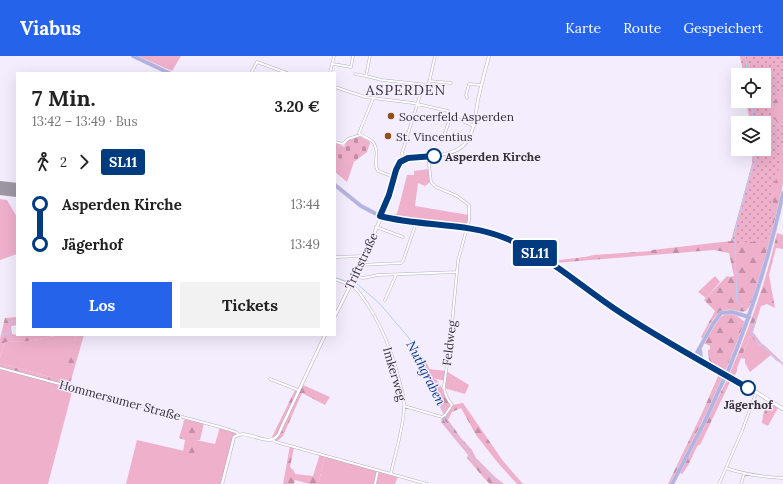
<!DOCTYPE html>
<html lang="de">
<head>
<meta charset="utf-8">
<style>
  :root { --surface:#fff; --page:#f2f2f2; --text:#222; --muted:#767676; --accent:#2563eb }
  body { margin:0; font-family:Lora,serif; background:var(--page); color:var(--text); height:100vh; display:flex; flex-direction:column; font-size:15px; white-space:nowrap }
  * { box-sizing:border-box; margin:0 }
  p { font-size:13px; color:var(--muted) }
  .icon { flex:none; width:22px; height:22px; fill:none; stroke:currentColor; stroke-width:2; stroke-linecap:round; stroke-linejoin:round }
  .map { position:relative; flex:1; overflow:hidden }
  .details { position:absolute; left:16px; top:16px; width:320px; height:264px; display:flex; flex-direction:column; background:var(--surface); border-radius:0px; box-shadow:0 4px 16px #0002 }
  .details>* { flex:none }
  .badge { padding:0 8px; border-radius:3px; font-size:14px; line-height:26px }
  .tools { position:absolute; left:731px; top:12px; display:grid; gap:8px }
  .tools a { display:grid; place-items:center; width:40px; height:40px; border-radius:0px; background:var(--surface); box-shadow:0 4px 16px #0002; font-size:20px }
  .map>.badge { position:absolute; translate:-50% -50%; box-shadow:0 0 0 2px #fff }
  .legs { display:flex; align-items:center; gap:6px; height:44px; padding:0 16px; font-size:13px }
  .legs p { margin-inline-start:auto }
  .overview { display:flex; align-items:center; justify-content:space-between; height:68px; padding:0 16px }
  h1 { font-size:22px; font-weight:800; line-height:30px }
  .primary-button { display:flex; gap:8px; margin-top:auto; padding:8px 16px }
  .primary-button a { flex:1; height:46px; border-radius:0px; background:var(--accent); color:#fff; font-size:16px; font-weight:800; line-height:46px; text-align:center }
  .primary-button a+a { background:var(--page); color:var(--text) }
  ul { padding:0 16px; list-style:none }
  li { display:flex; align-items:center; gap:14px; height:40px; font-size:15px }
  li i { display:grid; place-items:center; width:6px; height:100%; margin:0 5px; background:currentColor }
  li i::after { content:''; width:10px; height:10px; margin:-5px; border:3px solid; border-radius:50%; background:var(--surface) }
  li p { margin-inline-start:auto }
  li:first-child i { background:linear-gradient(#0000 50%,currentColor 0) }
  li:last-child i { background:linear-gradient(currentColor 50%,#0000 0) }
  header { display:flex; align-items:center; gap:24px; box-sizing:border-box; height:56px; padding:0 20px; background:var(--accent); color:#fff }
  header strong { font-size:19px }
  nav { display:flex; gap:22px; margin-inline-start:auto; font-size:14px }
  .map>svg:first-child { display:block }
  .green { fill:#efb0cc }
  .forest { fill:url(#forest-firs) }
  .cemetery { fill:url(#cemetery-stones) }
  .park { fill:url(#park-dots) }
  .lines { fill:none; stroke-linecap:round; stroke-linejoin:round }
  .stream { stroke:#b4d0ff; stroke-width:1 }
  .runway { stroke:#9e98a4; stroke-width:14 }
  .minor-casing { stroke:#b5aebe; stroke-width:3 }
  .tertiary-casing { stroke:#b5aebe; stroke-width:3.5 }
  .secondary-casing { stroke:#b5aebe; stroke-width:4 }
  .primary-casing { stroke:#d6d6d7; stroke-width:4.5 }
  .minor { stroke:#fff; stroke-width:2 }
  .tertiary { stroke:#fff; stroke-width:2.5 }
  .secondary { stroke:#fff; stroke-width:3 }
  .primary { stroke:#b3b2e5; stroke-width:3.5 }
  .primary-bridge-casing { stroke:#d6d6d7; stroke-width:4.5; stroke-linecap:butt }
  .primary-bridge { stroke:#b3b2e5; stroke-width:3.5 }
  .line-1-casing { stroke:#fff; stroke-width:9 }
  .line-1 { stroke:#003b80; stroke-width:6 }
  .poi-dot { fill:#8f5117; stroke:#f4edfe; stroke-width:1.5 }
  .stop-1-dot { fill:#fff; stroke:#003b80; stroke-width:2 }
  .labels { text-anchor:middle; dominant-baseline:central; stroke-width:3; stroke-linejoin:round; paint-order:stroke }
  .poi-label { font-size:12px; fill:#343137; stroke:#f4edfe; text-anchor:start }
  .stop-label { font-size:12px; font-weight:bold; fill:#343137; stroke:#f4edfe; text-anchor:start }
  .street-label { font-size:12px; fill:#343137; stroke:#f4edfe }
  .water-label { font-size:13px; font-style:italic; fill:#04388e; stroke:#f4edfe }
  .quarter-label { font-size:14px; letter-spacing:1px; fill:#343137; stroke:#f4edfe }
</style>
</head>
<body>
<header>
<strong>Viabus</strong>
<nav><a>Karte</a><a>Route</a><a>Gespeichert</a></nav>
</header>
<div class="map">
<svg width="783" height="428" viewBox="0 0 783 428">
  <defs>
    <pattern id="forest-firs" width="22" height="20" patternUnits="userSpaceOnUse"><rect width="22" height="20" fill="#efb0cc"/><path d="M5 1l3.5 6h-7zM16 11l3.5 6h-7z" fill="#c290a6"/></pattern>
    <pattern id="cemetery-stones" width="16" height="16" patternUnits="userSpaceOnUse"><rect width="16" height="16" fill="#efb0cc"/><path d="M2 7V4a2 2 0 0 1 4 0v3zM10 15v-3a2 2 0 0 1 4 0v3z" fill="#c290a6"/></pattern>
    <pattern id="park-dots" width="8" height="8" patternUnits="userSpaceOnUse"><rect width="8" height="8" fill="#efb0cc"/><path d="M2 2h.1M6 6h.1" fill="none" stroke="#c290a6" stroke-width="1.8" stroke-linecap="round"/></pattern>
  </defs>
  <rect width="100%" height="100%" fill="#f4edfe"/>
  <path class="green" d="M138,0H181L172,15Z
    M336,100L354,106L347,126L335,116V101Z
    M429,113L431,125L425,130L418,127L415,150L469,159L467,170L393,160L394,158H397L407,119H414V115Z
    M0,143L7,144L17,161V198L0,204Z
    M715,220L720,226L706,242L698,236Z
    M61,279H76L63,329L73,332L48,428H0V312L57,323L0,307V301L5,286L28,285Z
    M750,280L760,290L763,288L783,307V309L771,299L750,316L745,307V303L741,302Z
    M429,313L446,315L469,329L465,338L444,332L445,325L433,322Z
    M220,371L236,376L238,378L234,381L222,428H126L137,384L193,397L196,384L215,388Z
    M325,399L398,420L395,428H317L319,425Z"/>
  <path class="forest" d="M740,0H783V127L772,183L752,247L746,255C739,257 733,253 727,254C714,255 708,273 703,283L701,281L715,255L704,244L727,220L730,221L734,220L729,197L714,194L554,207L551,205L585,201L594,199L651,195L652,194L731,185L752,108L753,93H764V67H750L749,63L764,45V19H744Z
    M777,177L783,179V193L776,192L769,219L775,252L767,248L761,250L753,276L762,288L760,290L750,280L737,312V315L734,321L729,319C749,273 766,226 777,177Z
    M729,257L737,260L745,266L725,316C713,310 708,309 708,294L710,293V290L704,287L720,261Z
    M17,261V269L11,270L12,278L24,280L61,279L28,285L5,286L0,301V283L5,262Z
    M76,279H84L69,331L62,329Z
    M425,303L433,322L437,324L452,349L463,347L503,405L523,428H517L498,407L476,379L461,352L452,356L448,364L461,382L472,394L476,402L495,421L504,428H490L483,421L467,402L468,399L441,366L442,361L444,359L428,327V323L420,305Z
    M0,307L57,323L56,327L0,312Z
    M719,318L723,320C707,357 689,393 670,428H668L703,355Z
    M728,322L731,324L700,389H698C692,399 690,409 682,418L679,417Z
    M301,328L330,341L325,349L302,337L283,380L276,386L272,384V381L296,332L298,333Z
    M769,345L778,352L768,370L762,367L763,359Z
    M185,362L204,367L200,384H196L194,398L183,396L185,384L179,382Z
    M290,390L294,391L290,411L294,415L295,418L313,420L320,398L325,399L319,425L317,428H310L295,424L294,428H283Z"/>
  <path class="cemetery" d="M359,80L369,85L370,87L367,96L354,106L335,101V87L344,91L348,84Z"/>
  <path class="park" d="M740,0L783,1V31L770,52L776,65L783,71V90L781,94L778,118L772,134L774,160L768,185L735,187L732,184L733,179L752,108L753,93H764V67H750L746,45H764V19H744Z"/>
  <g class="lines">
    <path class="stream" d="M745,0L748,19
      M751,45L754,67
      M735,188V176L747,128L756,102L757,93
      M735,191L736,223
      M336,222L349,226
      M736,224L737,245L743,251
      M355,226L380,248L409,282L418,295L434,327L431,328L445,356
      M756,262L752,278L776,304L782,307
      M2,279L10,277L9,266L17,265
      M447,358L444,364L468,395L471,401L499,428"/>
    <path class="runway" d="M0,132L17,134"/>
    <g class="minor-casing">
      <path id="minor" d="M333,8L351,11L353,0
        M251,17L257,6L287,17
        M330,17L334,0
        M355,18L366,20L370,0
        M366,20L382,24L428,29
        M430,25L451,27
        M335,31L365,41L413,47L448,55L451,60L474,70
        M467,42L466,39L469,28L481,29
        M373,43L359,77C363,81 369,82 373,86C381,97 372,107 378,115L394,121
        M442,85L451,60
        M335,86L343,88L348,83L360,79
        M403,103L402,97L421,36L429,27L435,0
        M376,171L403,181
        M335,201L364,200
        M360,209L401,207L403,205L415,170
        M355,220L363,222L378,219L457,216
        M335,223L350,229
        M352,228C376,255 391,291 400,327C402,334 405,343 404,351C404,370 395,398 391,417
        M385,244L396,219
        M0,312L220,371L236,376L238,378
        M270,323L298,334
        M404,350L442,361L445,359L452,349C447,343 444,338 444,330L450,288L458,205L469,164V149L457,140L436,131L431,126L428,100
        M272,384L276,386L427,428
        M726,412C745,419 763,421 783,422
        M375,428L378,414
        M719,428L742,375L756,337
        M741,428L744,418"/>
    </g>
    <g class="tertiary-casing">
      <path id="tertiary" d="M335,260C354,223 372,185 387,146C391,135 393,115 400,106C407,98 423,100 432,100C473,97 472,78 478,44C481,29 485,15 489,0
        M222,428L234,381C248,371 267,393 278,379L325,279"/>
    </g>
    <g class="secondary-casing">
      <path id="secondary" d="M694,302L756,336L783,353"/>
    </g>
    <g class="primary-casing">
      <path id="primary" d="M133,0L169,17
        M335,129L361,150L380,160L402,164L482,175L498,179L520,189L552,209L626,261L694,302L713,268L721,257L732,256L749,261
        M700,294L701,302L708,310
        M728,315C752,256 770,199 783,137
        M672,428L704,367L724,323"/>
    </g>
    <use href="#minor" class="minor"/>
    <use href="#tertiary" class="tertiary"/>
    <use href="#secondary" class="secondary"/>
    <use href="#primary" class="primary"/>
    <g class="primary-bridge-casing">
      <path id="primary-bridge" d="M724,323L728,315"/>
    </g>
    <use href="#primary-bridge" class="primary-bridge"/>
  </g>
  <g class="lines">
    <g class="line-1-casing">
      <path id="line-1" d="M434,100L408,102L400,106L396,114L389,139L380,160C421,171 466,166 505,182C546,198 579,229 615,253C658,282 703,306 748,332"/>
    </g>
    <use href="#line-1" class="line-1"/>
  </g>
  <g class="poi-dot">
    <circle cx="391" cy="60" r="4"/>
    <circle cx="388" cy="80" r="4"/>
  </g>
  <g class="stop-1-dot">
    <circle cx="434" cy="100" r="7"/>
    <circle cx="748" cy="332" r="7"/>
  </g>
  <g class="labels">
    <g class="poi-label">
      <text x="399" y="60">Soccerfeld Asperden</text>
      <text x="396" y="80">St. Vincentius</text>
    </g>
    <g class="stop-label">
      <text x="445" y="100">Asperden Kirche</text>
      <text x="748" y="348" text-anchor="middle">Jägerhof</text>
    </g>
    <g class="street-label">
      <text transform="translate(361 205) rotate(-65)">Triftstraße</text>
      <text transform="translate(449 287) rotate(-83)">Feldweg</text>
      <text transform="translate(395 318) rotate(74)">Imkerweg</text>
      <text transform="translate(120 344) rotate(15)">Hommersumer Straße</text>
    </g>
    <g class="water-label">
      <text transform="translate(426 317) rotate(63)">Nuthgraben</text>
    </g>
    <g class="quarter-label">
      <text x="406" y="34">ASPERDEN</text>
    </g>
  </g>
</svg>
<div class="tools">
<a><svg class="icon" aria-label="locate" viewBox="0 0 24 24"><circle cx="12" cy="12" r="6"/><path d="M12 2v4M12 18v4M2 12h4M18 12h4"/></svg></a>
<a><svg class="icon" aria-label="layers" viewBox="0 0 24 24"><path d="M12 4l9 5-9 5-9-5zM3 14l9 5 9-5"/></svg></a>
</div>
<b class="badge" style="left:535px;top:197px;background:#003b80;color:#fff">SL11</b>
<section class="details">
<div class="overview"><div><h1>7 Min.</h1><p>13:42 – 13:49 · Bus</p></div><b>3.20 €</b></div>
<div class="legs"><svg class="icon" aria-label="walk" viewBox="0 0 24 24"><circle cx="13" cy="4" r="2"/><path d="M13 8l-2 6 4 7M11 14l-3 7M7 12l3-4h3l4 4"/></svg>2<svg class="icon" aria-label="forward" viewBox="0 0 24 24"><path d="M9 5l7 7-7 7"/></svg><b class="badge" style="background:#003b80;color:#fff">SL11</b></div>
<ul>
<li><i style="color:#003b80"></i><b>Asperden Kirche</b><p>13:44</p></li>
<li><i style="color:#003b80"></i><b>Jägerhof</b><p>13:49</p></li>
</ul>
<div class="primary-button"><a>Los</a><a>Tickets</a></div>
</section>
</div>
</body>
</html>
